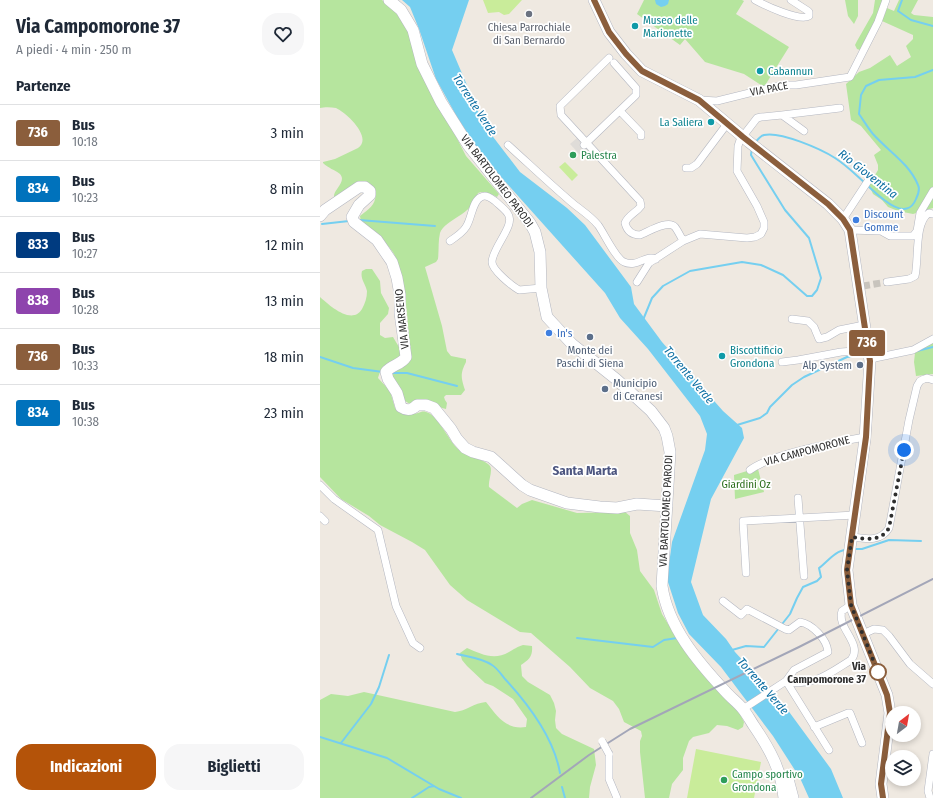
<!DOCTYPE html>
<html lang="it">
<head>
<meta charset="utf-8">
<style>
  :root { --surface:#fff; --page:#f6f6f7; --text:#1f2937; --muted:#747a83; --line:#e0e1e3; --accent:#b45309 }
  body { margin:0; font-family:"Fira Sans Condensed",sans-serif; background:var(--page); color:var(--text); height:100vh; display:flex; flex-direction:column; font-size:15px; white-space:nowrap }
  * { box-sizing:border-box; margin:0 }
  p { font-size:13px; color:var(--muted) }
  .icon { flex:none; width:22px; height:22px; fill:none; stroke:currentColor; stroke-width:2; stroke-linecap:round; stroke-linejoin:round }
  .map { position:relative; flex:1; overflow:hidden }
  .side { display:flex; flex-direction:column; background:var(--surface); width:320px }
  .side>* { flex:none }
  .badge { padding:0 8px; border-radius:3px; font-size:14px; line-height:26px }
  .needle { width:26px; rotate:31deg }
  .buttons { position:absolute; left:565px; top:706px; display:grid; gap:8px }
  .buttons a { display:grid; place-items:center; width:36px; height:36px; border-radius:50%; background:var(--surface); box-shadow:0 2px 6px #0003; font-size:20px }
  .you { position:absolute; width:20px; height:20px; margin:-10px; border:3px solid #fff; border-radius:50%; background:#1a73e8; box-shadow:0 0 0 6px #1a73e833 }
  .map>.badge { position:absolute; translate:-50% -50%; box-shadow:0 0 0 2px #fff }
  h2 { padding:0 16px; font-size:15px; line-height:36px }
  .round { display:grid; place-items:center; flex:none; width:42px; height:42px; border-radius:16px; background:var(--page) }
  .summary { display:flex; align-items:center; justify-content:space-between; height:68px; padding:0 16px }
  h1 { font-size:19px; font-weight:700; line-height:30px }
  .primary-button { display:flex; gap:8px; margin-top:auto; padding:8px 16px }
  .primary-button a { flex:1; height:46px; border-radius:16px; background:var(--accent); color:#fff; font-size:16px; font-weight:700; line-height:46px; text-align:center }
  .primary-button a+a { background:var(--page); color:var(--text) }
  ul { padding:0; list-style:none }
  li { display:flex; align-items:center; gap:12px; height:56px; padding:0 16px; border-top:1px solid var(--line) }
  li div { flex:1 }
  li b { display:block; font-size:15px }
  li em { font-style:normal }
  li .badge { min-width:44px; font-weight:700; text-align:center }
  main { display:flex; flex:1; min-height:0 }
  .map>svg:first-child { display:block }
  .green { fill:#b6e59e }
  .pitch { fill:#c9ec9a }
  .plaza { fill:#dfdcd8 }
  .water { fill:#75cff0 }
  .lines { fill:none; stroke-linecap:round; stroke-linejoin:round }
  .stream { stroke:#75cff0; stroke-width:2 }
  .street-tunnel { stroke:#c8c4bd; stroke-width:7; stroke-dasharray:7 3.5; stroke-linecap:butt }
  .street-casing { stroke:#b4b7c1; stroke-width:8 }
  .secondary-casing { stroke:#b4b7c1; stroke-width:12 }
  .street { stroke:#fff; stroke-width:7 }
  .secondary { stroke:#fff; stroke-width:11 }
  .rail { stroke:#a3a6b8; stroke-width:2 }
  .street-bridge-casing { stroke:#b4b7c1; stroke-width:8; stroke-linecap:butt }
  .street-bridge { stroke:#fff; stroke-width:7 }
  .line-casing { stroke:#fff; stroke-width:9 }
  .line { stroke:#8b5e3c; stroke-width:6 }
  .walk { stroke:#2e2e2e; stroke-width:4; stroke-dasharray:0 7.2 }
  .worship-dot { fill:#6b7280; stroke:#fff; stroke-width:1.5 }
  .culture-dot { fill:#0f9aa8; stroke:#fff; stroke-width:1.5 }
  .leisure-dot { fill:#2e9e5b; stroke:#fff; stroke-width:1.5 }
  .shop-dot { fill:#3f7fe0; stroke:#fff; stroke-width:1.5 }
  .service-dot { fill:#5c6f8a; stroke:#fff; stroke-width:1.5 }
  .stop-dot { fill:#fff; stroke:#8b5e3c; stroke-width:2 }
  .labels { text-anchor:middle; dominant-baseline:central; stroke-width:3.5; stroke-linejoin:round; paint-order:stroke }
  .culture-label { font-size:11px; fill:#0d838f; stroke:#fff; text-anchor:start }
  .worship-label { font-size:11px; fill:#5b616d; stroke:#fff }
  .street-label { font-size:11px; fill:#2e2e2e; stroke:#fff }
  .leisure-label { font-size:11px; fill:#27864d; stroke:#fff; text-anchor:start }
  .shop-label { font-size:11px; fill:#366cbe; stroke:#fff; text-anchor:start }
  .service-label { font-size:11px; fill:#4e5e75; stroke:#fff }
  .park-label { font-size:11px; fill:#2c6e1b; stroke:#fff }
  .stop-label { font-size:11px; font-weight:bold; fill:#2e2e2e; stroke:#fff; text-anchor:end }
  .water-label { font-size:12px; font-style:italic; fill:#0d6fa3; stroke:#fff }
  .quarter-label { font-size:13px; font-weight:bold; fill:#4d5680; stroke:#fff }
</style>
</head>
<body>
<main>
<section class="side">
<div class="summary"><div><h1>Via Campomorone 37</h1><p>A piedi · 4 min · 250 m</p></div><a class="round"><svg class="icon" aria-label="heart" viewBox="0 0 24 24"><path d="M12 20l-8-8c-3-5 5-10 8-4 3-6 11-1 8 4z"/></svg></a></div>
<h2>Partenze</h2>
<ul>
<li><span class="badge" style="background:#8b5e3c;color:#fff">736</span><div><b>Bus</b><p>10:18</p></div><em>3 min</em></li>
<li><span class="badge" style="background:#0072bc;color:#fff">834</span><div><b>Bus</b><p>10:23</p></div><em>8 min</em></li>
<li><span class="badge" style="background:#003b80;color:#fff">833</span><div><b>Bus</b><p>10:27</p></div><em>12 min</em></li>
<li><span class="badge" style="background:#8e44ad;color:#fff">838</span><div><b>Bus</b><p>10:28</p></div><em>13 min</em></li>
<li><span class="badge" style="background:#8b5e3c;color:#fff">736</span><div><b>Bus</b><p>10:33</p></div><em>18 min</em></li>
<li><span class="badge" style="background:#0072bc;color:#fff">834</span><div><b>Bus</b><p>10:38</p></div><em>23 min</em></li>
</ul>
<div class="primary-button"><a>Indicazioni</a><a>Biglietti</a></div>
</section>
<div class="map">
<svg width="613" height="798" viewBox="0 0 613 798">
  <rect width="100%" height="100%" fill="#efe9e1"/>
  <path class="green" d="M0,0H62L74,10L87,29L97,60L146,156L179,194L177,197C171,194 164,190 158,193C153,215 125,219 120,233C118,241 119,251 118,259L116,262L105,267L122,326L127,351L131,356L146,359V362C140,374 141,377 145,390L141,395H126L124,397L125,400L127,403L126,409C111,405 106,394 90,404L85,401L69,373L90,348C88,325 85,268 72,251C64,239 52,231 41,222L40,216C51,208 59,202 54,187L48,183L14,197C13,190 27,182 20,174C15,170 8,168 3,163V162L15,159L38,148C53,138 27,113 16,108C11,107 4,107 0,108Z
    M324,0H422L424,1L416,14L469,47L444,87L424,74L385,62L365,39L360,45L317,14Z
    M525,0H538V16L534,24L528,16Z
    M555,0H564L551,30L540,50L537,49L535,45L537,41L553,13Z
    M579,0H598L591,13L594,15L613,17V208L593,214L578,211L568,207L562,200L553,194L549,185L558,170V165L554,155L561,150L541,126L531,120L526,84L539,72L550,68L570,55L577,66L591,57L586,46L593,39V35L562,21L567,8L574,11Z
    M46,269H52L60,281L61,293L69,308L68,314L60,323V335L65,338L73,337C88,361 80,353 64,367C61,369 59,374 58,378L70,391L75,408C82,413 88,416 98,413C101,412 103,411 106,412C117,414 129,441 138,449C140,451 144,452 146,454C152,457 167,461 170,466C173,471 168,481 169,487L197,508L202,504L212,500L257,513L305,512L310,516V533L317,550L320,571L334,590L342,614L364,650L419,712L424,722L423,727L418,730L407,726L397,725L389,733L373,737L369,741L363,758V770L352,784L349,798H325L320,752V741L322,736L321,731L304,722L299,709L293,701L270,688L250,667L211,633L200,632L147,600L130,585L105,550L92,542L60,525L49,516L21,499L0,477V297C9,305 32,326 42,309C45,303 47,298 47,291C45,283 40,279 42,271Z
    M613,342V374L596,376L594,362L595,353Z
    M438,469L444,492L415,499L414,475L427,471L430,474Z
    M203,645L212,646C213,656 209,660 201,665L202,676L208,682L230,695L234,703L236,711L235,720L236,728L242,734L274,749L276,765L270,787L269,798H0V700L11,694L28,696L44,692L135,712C146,711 154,703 166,702C177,716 186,730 206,727L207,719L193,699L173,686L165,683L147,666L142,660L140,653L147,648C161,654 174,661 189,652C194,649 197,647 203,645Z"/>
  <path class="pitch" d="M163,0H202L189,14L184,15L179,12L168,13Z
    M245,162L258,175L252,181L239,167Z
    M376,749L441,762L434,798H367Z"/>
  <path class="plaza" d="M257,138L269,150L262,157L250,144Z"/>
  <path class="water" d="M82,0H149L132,50L164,125L200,172L247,208L265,225L311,287L314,304L342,342L403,411L422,428L424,438L391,499L371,582L383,615L406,639L415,652L467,709L511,769L523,798H489L480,778L453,736L401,667L369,634L358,613L347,579L352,542L385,450L387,434L380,416L328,349L300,318L285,293L163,157L137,117L116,79L99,29L90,7Z
    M335,0H349L348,4L345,6L341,7L336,4Z"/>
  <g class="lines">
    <path class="stream" d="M582,0L578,11L591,20L613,26
      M435,143C438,139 440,136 444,135C460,131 501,149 515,158C526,165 535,174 544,182
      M547,185C558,195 586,224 596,199C598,195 600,189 598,185C589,163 568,151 553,134C548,128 544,121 539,114L541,95L546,86L559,80L595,77L613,70
      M39,220L115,226
      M2,224L29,221
      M323,320L332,298L343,286L370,271L422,262L441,265L463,275L487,296H492L497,290L501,278L489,238L465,210L431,155L432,148
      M597,351L613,347
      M0,357L33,368L63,372
      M71,373H87L137,386
      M417,425L440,418L447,413L450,407L472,385L484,377L527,357L543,355
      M534,549H542L569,540L601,541
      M257,638L333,647L344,640L357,638
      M412,650L426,646L444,647L470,614L477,598L483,587L497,581L501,577L499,568C507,562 516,550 526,550
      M137,654C149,657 162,658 172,665C177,668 181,674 185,679C209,705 234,738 240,773
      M0,737L67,758L119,789L141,798
      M21,743L51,704L59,687L69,655
      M242,787L245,798
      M92,798L109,787L114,786"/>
    <path class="street-tunnel" d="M543,286L567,282"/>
    <g class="street-casing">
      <path id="street" d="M435,0C444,5 480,22 489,16V12L488,11L471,0
        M289,58L240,106L241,115L320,201L321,206C316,213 308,215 305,223C307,231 312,235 320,235C328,232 348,219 355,227C358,231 361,237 363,241
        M380,100L397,101L462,85H476L530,77L558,22L566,0
        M300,111L321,133V136
        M462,115L520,108
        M188,145C209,164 229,183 250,201C259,209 270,215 278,225C284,233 296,259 304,262C318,268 325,254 336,259
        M264,145L316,95V88L294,63
        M366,168H371L377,164L407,124
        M523,219L548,181
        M530,230L561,231L570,236H593L597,231L600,213L613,191
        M130,241C136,237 143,232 146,227C152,218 152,201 161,197C166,194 171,198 175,201C179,205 185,209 188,214C196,225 172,248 172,262C172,270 192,286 199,290L221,288
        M317,282L329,263L363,241L380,234L427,238L435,237L441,234L444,228V222L437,206L417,171L418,146L420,140L437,118L441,117L462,115L484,131
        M567,282L589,279L595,276C599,261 594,222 609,213L613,214
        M472,319L488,321L494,327L499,339L507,337L519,330L544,325
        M550,359L593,350L613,339
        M462,362L478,360L521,352L548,350
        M430,470C439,463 450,460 461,456C489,447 517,442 545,437
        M0,485L14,499L58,530L76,606L93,643L100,648
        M478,498L484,576
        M0,516L5,521
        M532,537C546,539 561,542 569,528L589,420L597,386L600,381L604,379L607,378L613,380
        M426,573L423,521L535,515
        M403,601L421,615L427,609L465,629L469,630L480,622C492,624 507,639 508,652L474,670L466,681
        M543,634L554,629L563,630L569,636L590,664L613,684
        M466,681L509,750
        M423,709L466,681C492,688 510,673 531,660C544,644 516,628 522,611L531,605
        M494,727L528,713H530L542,743
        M289,754V779L297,798
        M610,798L608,791L613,754"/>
    </g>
    <g class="secondary-casing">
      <path id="secondary" d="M69,0L81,10L93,30L102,64L121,102L148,145L210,223L215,232L220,252L221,288L227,317L252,344L296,379L331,411L344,428L347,436L350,452L342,586C348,627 378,662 405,691C410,697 417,702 422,708C427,714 430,720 434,726C449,748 462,771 464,798
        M274,0L289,32L306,54L322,71L379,100L429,142L508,204L523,219L530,230L550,361L545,439L527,570L531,605L567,695L570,713L561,784L563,798
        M0,216L5,210L39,187H45L50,191V195L39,205L32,217L34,222L57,240L72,262L77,278L80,295V313L86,357C81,365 71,365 66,372L68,379L77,393L81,407C87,411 91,411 97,405H106L114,408L131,429L137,439L145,448L153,452L171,457L202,485L210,490L247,503L280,507L297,508L317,504L347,506
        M468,779L473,798"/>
    </g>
    <use href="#street" class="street"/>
    <use href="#secondary" class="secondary"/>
    <path class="rail" d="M211,798L269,755L310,729L479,647L613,579"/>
    <g class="street-bridge-casing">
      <path id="street-bridge" d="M282,741L289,754"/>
    </g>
    <use href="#street-bridge" class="street-bridge"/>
  </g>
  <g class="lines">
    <g class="line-casing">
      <path id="line" d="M274,0L289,32L306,54L322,71L379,100L423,137L508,204L523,219L530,230L550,361L546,437L527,570L531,605L567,695L570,713L561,784L563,798"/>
    </g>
    <use href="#line" class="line"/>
    <path class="walk" d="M558,672L531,605L527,570L532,537C546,539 561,542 569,528L584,450"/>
  </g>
  <circle class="worship-dot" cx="209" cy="14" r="4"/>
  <g class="culture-dot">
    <circle cx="315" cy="26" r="4"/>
    <circle cx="440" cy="71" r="4"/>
    <circle cx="391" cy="122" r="4"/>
    <circle cx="402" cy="356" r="4"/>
  </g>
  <g class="leisure-dot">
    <circle cx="253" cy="155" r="4"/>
    <circle cx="404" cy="780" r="4"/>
  </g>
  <g class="shop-dot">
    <circle cx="536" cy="220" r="4"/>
    <circle cx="229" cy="333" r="4"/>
  </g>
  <g class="service-dot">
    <circle cx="270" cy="337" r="4"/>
    <circle cx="540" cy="365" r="4"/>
    <circle cx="285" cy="389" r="4"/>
  </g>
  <circle class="stop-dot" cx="558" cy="672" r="8"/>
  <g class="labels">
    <g class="culture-label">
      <text x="323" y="20">Museo delle<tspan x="323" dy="13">Marionette</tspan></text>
      <text x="448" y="71">Cabannun</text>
      <text x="383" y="122" text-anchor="end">La Saliera</text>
      <text x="410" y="350">Biscottificio<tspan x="410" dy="13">Grondona</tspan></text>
    </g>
    <g class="worship-label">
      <text x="209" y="27">Chiesa Parrochiale<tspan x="209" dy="13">di San Bernardo</tspan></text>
    </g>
    <g class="street-label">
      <text transform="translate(449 89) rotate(-11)">VIA PACE</text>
      <text transform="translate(177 181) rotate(53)">VIA BARTOLOMEO PARODI</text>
      <text transform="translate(82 319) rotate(-96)">VIA MARSENO</text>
      <text transform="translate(487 451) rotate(-15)">VIA CAMPOMORONE</text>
      <text transform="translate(346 511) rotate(-87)">VIA BARTOLOMEO PARODI</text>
    </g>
    <g class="leisure-label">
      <text x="261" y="155">Palestra</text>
      <text x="412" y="774">Campo sportivo<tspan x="412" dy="13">Grondona</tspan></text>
    </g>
    <g class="shop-label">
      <text x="544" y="214">Discount<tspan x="544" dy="13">Gomme</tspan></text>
      <text x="237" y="333">In's</text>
    </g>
    <g class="service-label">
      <text x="270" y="350">Monte dei<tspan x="270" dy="13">Paschi di Siena</tspan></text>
      <text x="532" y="365" text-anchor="end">Alp System</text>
      <text x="293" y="383" text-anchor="start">Municipio<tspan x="293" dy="13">di Ceranesi</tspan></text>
    </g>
    <g class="park-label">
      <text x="426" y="484">Giardini Oz</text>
    </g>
    <g class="stop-label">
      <text x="546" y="666">Via<tspan x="546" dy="13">Campomorone 37</tspan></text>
    </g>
    <g class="water-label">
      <text transform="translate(155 105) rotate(57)">Torrente Verde</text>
      <text transform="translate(548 174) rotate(38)">Rio Gioventina</text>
      <text transform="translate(369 375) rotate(50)">Torrente Verde</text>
      <text transform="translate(443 686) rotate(49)">Torrente Verde</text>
    </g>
    <g class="quarter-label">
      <text x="265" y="470">Santa Marta</text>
    </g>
  </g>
</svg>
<div class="buttons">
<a><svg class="needle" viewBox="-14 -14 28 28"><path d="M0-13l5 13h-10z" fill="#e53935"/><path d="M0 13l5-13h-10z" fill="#747a83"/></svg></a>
<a><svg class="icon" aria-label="layers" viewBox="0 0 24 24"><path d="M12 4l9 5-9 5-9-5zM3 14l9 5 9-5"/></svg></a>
</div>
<div class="you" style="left:584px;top:450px"></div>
<b class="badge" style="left:547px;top:343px;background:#8b5e3c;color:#fff">736</b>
</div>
</main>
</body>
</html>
